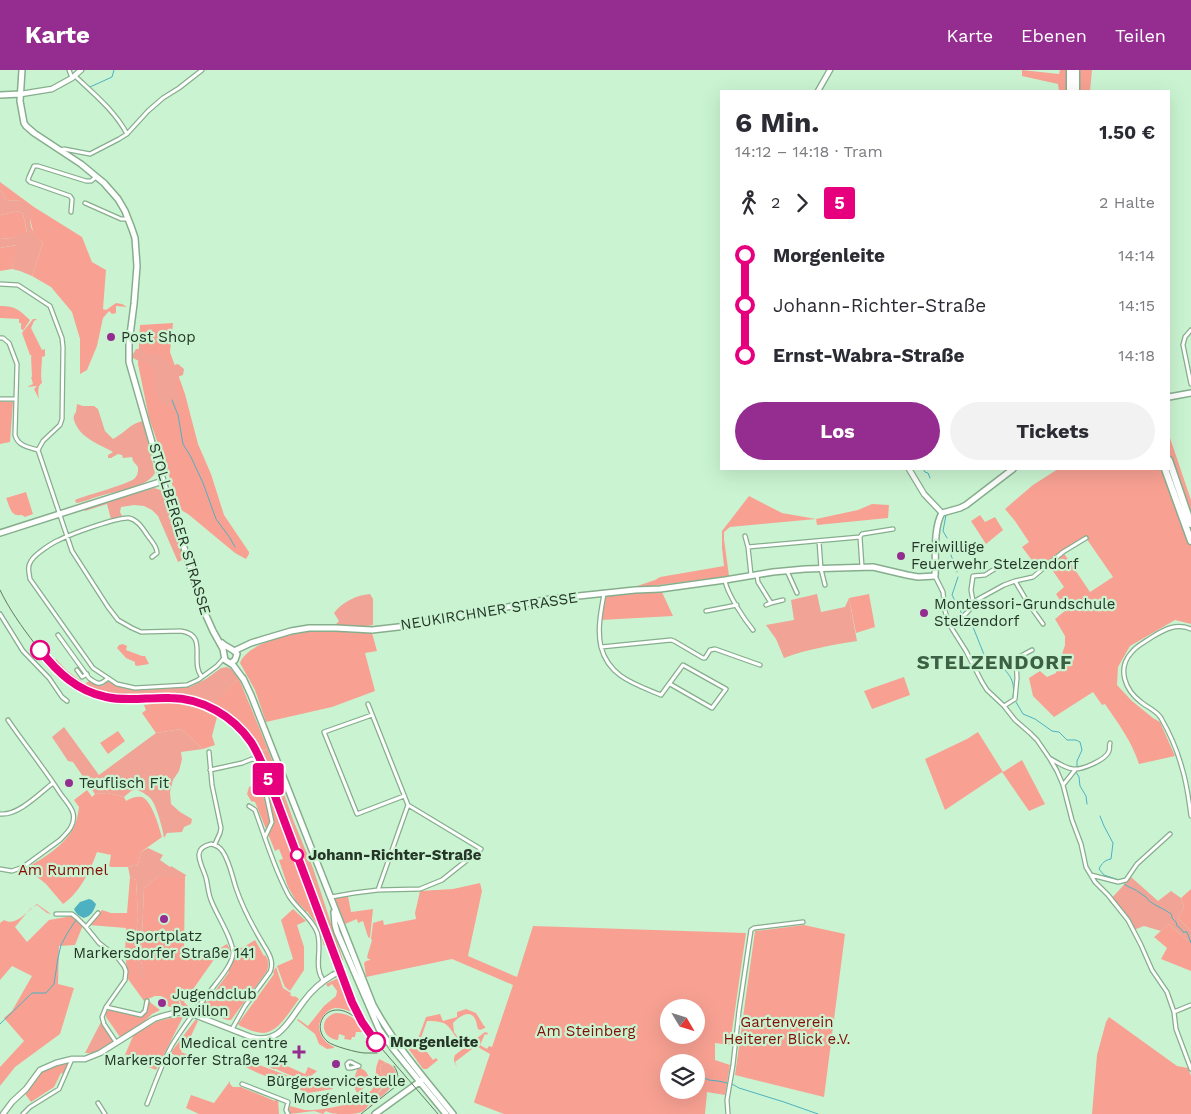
<!DOCTYPE html>
<html lang="de">
<head>
<meta charset="utf-8">
<style>
  :root { --surface:#fff; --page:#f2f2f3; --text:#2b2b33; --muted:#7c7c81; --accent:#952d91 }
  body { margin:0; font-family:"Work Sans",sans-serif; background:var(--page); color:var(--text); height:100vh; display:flex; flex-direction:column; font-size:19px; white-space:nowrap }
  * { box-sizing:border-box; margin:0 }
  p { font-size:16px; color:var(--muted) }
  .icon { flex:none; width:28px; height:28px; fill:none; stroke:currentColor; stroke-width:2; stroke-linecap:round; stroke-linejoin:round }
  .map { position:relative; flex:1; overflow:hidden }
  .side { position:absolute; left:720px; top:20px; width:450px; height:380px; display:flex; flex-direction:column; background:var(--surface); border-radius:0px; box-shadow:0 5px 20px #0002 }
  .side>* { flex:none }
  .badge { padding:0 10px; border-radius:4px; font-size:18px; line-height:32px }
  .needle { width:32px; rotate:128deg }
  .tools { position:absolute; left:660px; top:929px; display:grid; gap:10px }
  .tools a { display:grid; place-items:center; width:45px; height:45px; border-radius:50%; background:var(--surface); box-shadow:0 5px 20px #0002; font-size:25px }
  .map>.badge { position:absolute; translate:-50% -50%; box-shadow:0 0 0 2px #fff }
  .legs { display:flex; align-items:center; gap:8px; height:55px; padding:0 15px; font-size:16px }
  .legs p { margin-inline-start:auto }
  .head { display:flex; align-items:center; justify-content:space-between; height:85px; padding:0 15px }
  h1 { font-size:28px; font-weight:700; line-height:38px }
  .button { display:flex; gap:10px; margin-top:auto; padding:10px 15px }
  .button a { flex:1; height:58px; border-radius:30px; background:var(--accent); color:#fff; font-size:20px; font-weight:700; line-height:58px; text-align:center }
  .button a+a { background:var(--page); color:var(--text) }
  ul { padding:0 15px; list-style:none }
  li { display:flex; align-items:center; gap:18px; height:50px; font-size:19px }
  li i { display:grid; place-items:center; width:8px; height:100%; margin:0 6px; background:currentColor }
  li i::after { content:''; width:12px; height:12px; margin:-6px; border:4px solid; border-radius:50%; background:var(--surface) }
  li p { margin-inline-start:auto }
  li:first-child i { background:linear-gradient(#0000 50%,currentColor 0) }
  li:last-child i { background:linear-gradient(currentColor 50%,#0000 0) }
  header { display:flex; align-items:center; gap:30px; box-sizing:border-box; height:70px; padding:0 25px; background:var(--accent); color:#fff }
  header strong { font-size:24px }
  nav { display:flex; gap:28px; margin-inline-start:auto; font-size:18px }
  .map>svg:first-child { display:block }
  .green { fill:#f8a193; fill-rule:evenodd }
  .forest { fill:#f1a396 }
  .water { fill:#4db1c1 }
  .lines { fill:none; stroke-linecap:round; stroke-linejoin:round }
  .stream { stroke:#4db1c1; stroke-width:1 }
  .minor-casing { stroke:#86ae8d; stroke-width:5.5 }
  .tertiary-casing { stroke:#86ae8d; stroke-width:7 }
  .secondary-casing { stroke:#86ae8d; stroke-width:8 }
  .motorway-casing { stroke:#86ae8d; stroke-width:9 }
  .minor { stroke:#fff; stroke-width:3 }
  .tertiary { stroke:#fff; stroke-width:4.5 }
  .secondary { stroke:#fff; stroke-width:5 }
  .motorway { stroke:#fff; stroke-width:6 }
  .tram { stroke:#617a64; stroke-width:1 }
  .tertiary-bridge-casing { stroke:#86ae8d; stroke-width:7; stroke-linecap:butt }
  .tertiary-bridge { stroke:#fff; stroke-width:4.5 }
  .line-1-casing { stroke:#fff; stroke-width:11 }
  .line-1 { stroke:#e6007e; stroke-width:8 }
  .poi-dot { fill:#952d91; stroke:#caf4d1; stroke-width:2 }
  .stop-1-dot { fill:#fff; stroke:#e6007e; stroke-width:2.5 }
  .labels { text-anchor:middle; dominant-baseline:central; stroke-width:4.5; stroke-linejoin:round; paint-order:stroke }
  .poi-label { font-size:15px; fill:#253527; stroke:#caf4d1; text-anchor:start }
  .street-label { font-size:15px; fill:#253527; stroke:#caf4d1 }
  .stop-label { font-size:15px; font-weight:bold; fill:#253527; stroke:#caf4d1; text-anchor:start }
  .park-label { font-size:15px; fill:#840d07; stroke:#caf4d1 }
  .district-label { font-size:20px; font-weight:bold; letter-spacing:1px; fill:#3c6043; stroke:#caf4d1 }
</style>
</head>
<body>
<header>
<strong>Karte</strong>
<nav><a>Karte</a><a>Ebenen</a><a>Teilen</a></nav>
</header>
<div class="map">
<svg width="1191" height="1044" viewBox="0 0 1191 1044">
  <rect width="100%" height="100%" fill="#caf4d1"/>
  <path class="green" d="M1022,0L1059,4L1060,0H1092L1090,21H1059L1058,14L1022,6Z
    M0,112L34,137L82,167L92,192L106,200L103,239L106,240L116,233L122,234L127,237L116,236V243L112,244L109,241L103,248L97,276L87,300L80,304V269L72,242L51,217L32,206L43,172L34,166L30,148L21,131L6,130L3,123L0,120Z
    M19,141L23,144L27,163L12,168L0,169V145Z
    M17,175L12,199L0,201V178Z
    M0,236C16,236 19,240 30,250L23,261L22,259H21V253H19V249L0,248Z
    M33,249H37L34,251L31,258L42,280L45,279V286L42,287C42,295 40,305 42,313C37,316 38,323 39,329L34,319L37,316L27,317L33,314L31,307H32L31,287L32,286L30,285L22,263Z
    M173,253L170,282L185,324L198,374L211,404L224,445L249,482V484L246,489L235,483L188,444L181,440L149,348L138,294L140,255Z
    M0,331L13,332L10,372L0,374Z
    M1169,365L1191,430V554L1175,550L1130,576L1118,597L1117,615L1132,631L1153,648L1160,652L1175,686L1139,694C1132,672 1118,653 1105,634L1102,635L1093,622L1054,647L1033,626L1029,608L1040,601L1047,607L1056,603L1065,575V566L1055,549L1066,540L1056,524L1064,517L1048,494L1040,501L1022,477L1029,472L1015,451L1005,439L1033,415L1058,399H1169ZM1086,468L1113,507L1090,522L1063,482Z
    M26,422L33,444L25,447C18,443 25,446 17,445C10,444 9,434 6,428Z
    M749,426L782,443L816,449L858,440L872,434L889,435L888,448L817,455L816,449L730,457L724,462V469L729,506L636,518L634,517L655,510L660,507L724,496L722,478V461Z
    M980,445L985,452L995,447L1003,460L986,474L971,451Z
    M661,520L673,546L601,550L606,526Z
    M869,524L875,557L856,563L849,528Z
    M313,561L372,563L377,581L365,583L375,621L332,637L266,652L255,620L240,593C248,572 292,564 313,561Z
    M123,574L127,576L126,580L142,586H145L149,594L137,596L135,595V592L126,588L117,578L119,575Z
    M904,607L910,625L872,639L864,621Z
    M239,609L268,679L261,681L246,662L212,633Z
    M170,632L198,638L217,647L212,666L215,675L203,679L181,659L156,663L142,643L146,640L144,635Z
    M118,661L125,671L108,684L100,673Z
    M978,662L1003,702L1022,690L1045,734L1029,741L1002,702L945,740L925,689L967,669Z
    M262,711L263,714L260,715L263,727L269,725L298,801L300,800L326,873L324,876L318,856L307,841L305,843L304,842L305,840L296,831L288,817L279,790L283,789L279,779L275,781L255,732L251,731L247,724L249,717Z
    M87,720L92,727L95,724L107,723L124,727L126,731C131,728 136,726 142,727C152,731 159,757 162,767L141,782L138,794L128,797H111L109,796L111,785L97,782C91,799 79,824 63,834L46,814L26,798C44,788 65,775 74,757C77,751 78,744 79,737L74,730Z
    M130,807L136,810L138,846L135,874L145,909L141,891L144,818L157,807H185L184,881L217,880L227,874C230,879 231,882 229,888L220,881L184,932L188,936L184,937L181,935L180,930L179,931L180,936L169,937L167,935V930L161,926H155L148,929L151,933L160,940L152,944L144,952L120,967L106,947V942L109,940L113,939L141,947L145,944L146,931H144L128,909L125,883L126,858L89,855L102,840L111,843H127Z
    M480,813L482,821L468,886L517,907L533,856L746,863L730,975L715,973V990L730,995L725,1025L707,1022L705,1044H504L475,1033L474,1032L490,984L476,976L455,992L457,997C454,992 453,990 455,985L485,962L488,963L487,965L485,964L480,975L487,979L489,976L492,977L513,915L452,889L366,907L364,893L366,891L370,890V889H368L367,887L372,870L371,869L373,853L383,850L384,855L416,849L415,843L420,821L453,819ZM669,938H696V965H669ZM669,992H696V1020H669Z
    M1191,819V861L1178,848L1184,837L1181,828Z
    M348,826L351,842L373,839L370,868L368,867L363,851L358,853L357,849L345,854L335,828Z
    M37,834L51,844L47,843L37,835L30,839L15,857L27,872L49,850L72,846L83,855L75,875L59,876L58,914L74,918L60,964L15,997L0,1016V997L24,971L4,948L12,941L32,906L12,896L0,910V853L4,850C16,857 27,841 37,834Z
    M293,839L306,851L297,855L304,877V900L290,921L285,917L284,915L277,896L293,889L281,850Z
    M1169,854L1188,871H1191V901L1161,889L1167,878L1154,867Z
    M804,855L845,864L824,1027L735,1005L755,861Z
    M255,870L264,886L265,885C269,890 269,895 267,901L231,950H227L199,939L204,931L207,932L229,902L228,900L236,887L235,876L242,878Z
    M276,897L283,918L291,923L290,925L294,927L295,926L299,929C290,940 280,961 264,963C256,963 247,959 240,956L238,954L274,904L273,902Z
    M338,908L352,941L351,942C347,940 341,938 335,938C331,939 327,941 325,944C313,956 321,971 334,977V978L327,979L319,974L315,964L297,950L298,949L308,956L324,936L336,926L337,921L332,914L328,917L326,914Z
    M466,939L476,943L484,956H485V958L480,960L478,959C477,957 477,954 476,951C471,937 459,947 453,953L454,962L460,970L459,971C447,955 449,951 427,951L417,979L427,982L433,990L436,988L438,990L427,999H423L408,978L410,977H415L426,947L440,944L443,951L457,947V942Z
    M336,943C352,944 356,949 364,962H356L355,967H352L351,970L344,969L345,966L339,964L338,970C320,968 319,947 336,943Z
    M175,947H183L156,1000L124,987L134,964L158,951Z
    M1109,947L1177,996L1188,998L1191,1006V1044H1092L1097,985L1106,952Z
    M196,949L198,951L191,966L188,968L181,982L186,984H189L187,990L172,984V981Z
    M233,985L294,1008V1009L284,1013C269,1007 241,998 231,987Z
    M72,989L64,1004L61,1003L54,1017L31,1032L23,1021L40,1000Z
    M379,989L387,993L380,995L381,1002L385,1009C383,1019 381,1018 375,1026C364,1042 365,1044 344,1044C336,1044 332,1044 326,1041L323,1044L314,1041L290,1044L289,1040L290,1036C295,1037 300,1039 305,1040C322,1041 363,1034 373,1018C377,1012 375,1007 376,1000C376,996 378,992 379,989Z
    M278,992L305,1004L308,997L317,1001C305,1014 290,1005 276,999H273L269,997V995L275,997Z
    M358,998C365,998 368,1004 370,1010H368C366,1017 363,1019 357,1023C352,1014 354,1007 358,998Z
    M298,1010L308,1014L324,1013L333,1018V1019L308,1023L287,1014Z
    M230,1011V1014L233,1017H241L275,1031L276,1029L278,1030L279,1044H199L186,1038L191,1025L214,1033Z"/>
  <path class="forest" d="M0,120L3,123L6,130L21,131L31,138C29,154 30,163 43,172L32,206L20,201L12,199L16,175L0,178V169L12,168L27,162L23,144L19,141L0,145Z
    M136,279H143L145,285L157,283L167,291L170,296L178,294L184,299L183,305L175,308L178,312L176,317L181,328V342L177,334L172,337C152,332 154,317 154,300L144,289L141,292L133,288V284Z
    M77,334L83,336H94L98,339L105,361L113,369C124,364 130,353 143,351L155,403C147,418 115,421 100,426C92,428 85,432 76,433L75,430C86,425 130,414 135,408C138,405 138,401 138,397L133,391L132,387L123,388L122,385L118,384L111,388H108V385L113,382C99,374 82,369 75,353C73,348 73,346 76,342Z
    M154,418L161,420L164,424L178,470L186,488L178,492L158,446L152,440L144,436L134,435L121,437L120,442L122,446L111,449L107,434L85,441L84,438Z
    M370,524L373,529V555L355,558L334,556L339,551L334,543C342,532 357,525 370,524Z
    M817,524L821,542L845,537L849,528L857,571C832,575 808,579 784,588L776,569L766,555L794,550L791,530Z
    M56,589L66,600L85,614L90,610L96,615L102,616L109,611L124,618L133,619L190,617L206,609L221,598L227,597L231,599L239,609L213,633C203,630 193,626 183,626C164,624 146,627 128,628C97,628 73,615 52,593Z
    M64,657L99,705L156,663L181,659L203,679L181,682L182,689L179,701L173,710L170,722L171,734L180,742L192,749L191,754L184,757L182,762L167,763L164,768C163,759 157,739 153,732C150,726 142,722 136,719L131,721L124,727L107,723L95,724L73,692L68,691L52,667Z
    M268,679L294,752L313,798L343,890L339,893L279,732L259,682Z
    M148,778L163,785L160,790L170,797L171,796L186,805L185,807H157L144,818L141,891L146,910L142,909L136,890L135,874L138,846L136,810L130,807L128,797L138,794L141,782Z
    M1131,807L1158,831L1171,821L1181,828L1184,837L1178,848L1191,861V871H1188L1169,854L1161,861L1144,856L1131,861L1125,848L1109,831Z
    M101,952L114,972C104,979 97,984 85,983Z
    M387,993C389,994 392,995 393,997C406,1011 378,1029 369,1037L376,1025L383,1018L385,1009L381,1002L380,995Z"/>
  <path class="water" d="M89,829L92,830L96,834C94,841 91,846 84,848C79,846 76,844 74,839L80,832Z"/>
  <g class="lines">
    <path class="stream" d="M90,17L112,7L114,0
      M172,330L178,345L183,374L191,387L203,413L216,449L230,468L235,477
      M923,399L925,402L928,403L930,408
      M946,445L943,461L947,468
      M951,485L957,502
      M958,507L952,525L962,544
      M964,548L973,557L987,592L994,597L1003,598C1012,607 1015,614 1013,627
      M1016,632L1023,644L1035,649L1052,661L1059,662L1067,670H1076L1080,672L1082,680L1077,691V697
      M1076,702L1079,707L1080,716L1086,726L1087,734
      M1100,746L1104,756L1113,773L1111,789C1105,790 1102,793 1099,799L1104,805L1119,810
      M1124,814C1129,818 1136,819 1140,823C1142,824 1144,826 1146,827C1150,834 1161,837 1168,842C1169,843 1171,843 1171,844C1172,845 1172,847 1172,848L1176,852L1177,856L1180,858L1183,862H1187L1191,873
      M0,954L32,923H46L54,914L58,888L61,875L68,862L76,850
      M696,1005L709,1010L718,1011L732,1014L739,1018L784,1032L818,1044"/>
    <g class="minor-casing">
      <path id="minor" d="M69,0L72,8
        M75,6C94,24 115,41 127,64
        M61,80L64,79L90,84L119,69L127,64L148,41L163,28L179,18L202,0
        M85,133L121,149H128
        M71,142L72,129L70,126L30,112L28,110L29,107L34,96H38L86,111H91L96,107
        M0,214L18,215L50,236L62,268L63,277L62,349L60,355L43,371L38,380L72,481L108,537L118,550L132,558L141,562L181,561C209,565 189,592 202,607
        M1191,260L1185,267L1183,275L1191,314
        M0,268H3L9,273L17,294L15,365C18,376 28,377 38,380
        M0,329H15
        M745,466L748,477
        M860,467L862,497
        M819,471L821,499L825,515
        M152,487L157,483C157,476 152,472 148,466C143,459 138,450 129,448C117,447 71,464 59,470C52,473 35,484 31,491C27,497 29,502 30,509L93,598L117,614L135,618L187,615L198,610L217,596L224,588
        M787,501L797,523
        M751,505L748,477L860,467L862,464L893,459
        M757,505L758,512L771,533L783,530
        M935,506L943,522L945,541L949,554L966,581L982,612L987,620L1004,636L1015,650L1030,663L1037,670L1050,689L1057,701L1063,715L1072,750L1081,774L1086,797L1095,812L1108,825L1128,850L1141,875L1152,900L1167,922L1174,942L1176,959L1191,999
        M725,511C728,525 744,549 753,560
        M1015,511L1028,533L1043,554
        M604,524C601,541 597,559 601,577L671,570L674,571L703,588H705L710,580L715,579L760,595
        M973,531L971,520L973,506L985,505L993,500L1003,493
        M766,535L771,533
        M706,541L737,535
        M0,544L23,581L49,608L62,627L67,631
        M949,554C960,548 970,544 973,532L1004,515L1015,511L1033,507L1063,482L1086,468
        M1191,559C1176,553 1165,559 1152,567C1145,572 1136,576 1131,583C1117,599 1125,620 1141,632C1148,638 1156,640 1161,648C1169,662 1178,683 1182,698C1187,714 1189,730 1191,746
        M58,565L89,608C97,614 100,616 108,608
        M601,577C609,607 635,614 661,625L683,595L726,619L712,638L670,614
        M77,600L82,607L87,604
        M368,634L408,735L378,820
        M1004,636L1015,629L1017,608L1016,590L1017,588L1032,580
        M372,645L324,662L357,744L404,726
        M209,682L212,715L221,758L220,763L215,774
        M1051,689C1058,693 1065,698 1073,699C1082,700 1106,690 1109,681C1110,679 1109,676 1110,673
        M210,700L242,693L252,689L255,690L263,710L272,752L265,767
        M1063,715L1075,700
        M249,736L255,740C263,762 270,784 279,805C282,812 285,819 289,826C297,839 311,847 317,862C323,878 313,896 323,910
        M0,744C18,746 39,724 53,713
        M0,799L12,801L23,797L60,770C67,763 76,755 73,743C71,736 64,729 60,723C44,698 25,675 8,650
        M1091,805L1118,812L1126,810L1137,794L1170,764
        M331,827L354,823L378,820L420,819L442,810L481,779L408,735
        M56,844H72L77,848L86,857L99,873L117,887L124,896L126,901L125,910L106,937L102,947L104,954L116,972
        M86,857L98,843
        M106,937L141,945L145,941L147,931
        M1174,942L1191,935
        M349,992H351L359,996L351,998H348L347,994Z
        M242,1014L288,1032L286,1040L288,1044
        M98,1033L105,1044
        M147,1034C155,1014 162,993 172,975C183,957 195,941 208,924C215,914 233,895 233,883C233,869 216,844 211,830C208,823 208,815 206,808C202,794 190,779 211,774C216,775 220,777 223,782C230,793 232,806 236,818C243,839 254,859 265,877C270,885 274,893 270,902L245,936L232,959
        M23,1044L30,1037L59,1019L72,989
        M728,1044L727,1030L733,995L739,941L751,860L754,858L803,852"/>
    </g>
    <g class="tertiary-casing">
      <path id="tertiary" d="M818,21L830,0
        M21,24L52,19L72,8L81,0
        M909,399L924,424L942,443
        M3,1044L12,1032L26,1019L40,1000L56,993L72,989H85L100,983L154,949C165,945 175,942 187,942L251,967C280,975 289,950 304,931C312,920 321,912 333,905"/>
    </g>
    <g class="secondary-casing">
      <path id="secondary" d="M22,0L20,31L24,53L26,56L34,63L81,94L104,113L118,129L125,141L132,159L135,168L137,196L134,234L129,273V292L163,411L204,541L213,561L223,579L225,590L233,595L244,610
        M0,25L21,24
        M1169,327L1191,323
        M0,463L163,411
        M222,573C227,578 234,579 237,584L235,590L231,593
        M234,581L251,573L264,569L291,561L309,558H336L372,560L407,556L550,529L635,520L660,519L725,510L773,502L805,499L873,497L907,505L918,507L935,506C936,488 933,458 942,443L960,438L966,435L1013,399
        M243,608L251,625L373,935C394,974 425,1009 453,1044
        M334,842L335,855L337,862L379,959L394,980L446,1044
        M375,1044L422,1010"/>
    </g>
    <g class="motorway-casing">
      <path id="motorway" d="M1070,21V0
        M1076,21V0
        M1169,390L1191,454
        M1165,399L1191,471"/>
    </g>
    <use href="#minor" class="minor"/>
    <use href="#tertiary" class="tertiary"/>
    <use href="#secondary" class="secondary"/>
    <use href="#motorway" class="motorway"/>
    <path class="tram" d="M0,520C9,539 22,557 35,574C54,597 69,616 99,625C122,633 146,627 170,628C202,628 233,646 251,672C257,681 261,692 266,702L358,945L365,958L376,972L438,1044
      M360,952C332,922 307,955 328,972C333,976 358,983 365,983C369,983 373,983 377,983
      M361,1044L395,1017C399,1010 399,1003 394,996"/>
    <g class="tertiary-bridge-casing">
      <path id="tertiary-bridge" d="M333,905L344,900"/>
    </g>
    <use href="#tertiary-bridge" class="tertiary-bridge"/>
  </g>
  <g class="lines">
    <g class="line-1-casing">
      <path id="line-1" d="M40,580C57,602 77,621 106,627C127,632 149,627 170,628C202,628 233,646 251,672C257,681 261,692 266,702L352,932L362,952L376,972"/>
    </g>
    <use href="#line-1" class="line-1"/>
  </g>
  <g class="poi-dot">
    <circle cx="111" cy="267" r="5"/>
    <circle cx="901" cy="486" r="5"/>
    <circle cx="924" cy="543" r="5"/>
    <circle cx="69" cy="713" r="5"/>
    <circle cx="164" cy="849" r="5"/>
    <circle cx="162" cy="933" r="5"/>
    <path d="M296.5 974.5h5v5h5v5h-5v5h-5v-5h-5v-5h5z"/>
    <circle cx="336" cy="994" r="5"/>
  </g>
  <g class="stop-1-dot">
    <circle cx="40" cy="580" r="9"/>
    <circle cx="297" cy="785" r="6"/>
    <circle cx="376" cy="972" r="9"/>
  </g>
  <g class="labels">
    <g class="poi-label">
      <text x="121" y="267">Post Shop</text>
      <text x="911" y="477">Freiwillige<tspan x="911" dy="17">Feuerwehr Stelzendorf</tspan></text>
      <text x="934" y="534">Montessori-Grundschule<tspan x="934" dy="17">Stelzendorf</tspan></text>
      <text x="79" y="713">Teuflisch Fit</text>
      <text x="164" y="866" text-anchor="middle">Sportplatz<tspan x="164" dy="17">Markersdorfer Straße 141</tspan></text>
      <text x="172" y="924">Jugendclub<tspan x="172" dy="17">Pavillon</tspan></text>
      <text x="288" y="973" text-anchor="end">Medical centre<tspan x="288" dy="17">Markersdorfer Straße 124</tspan></text>
      <text x="336" y="1011" text-anchor="middle">Bürgerservicestelle<tspan x="336" dy="17">Morgenleite</tspan></text>
    </g>
    <g class="street-label">
      <text transform="translate(180 459) rotate(73)">STOLLBERGER STRASSE</text>
      <text transform="translate(489 541) rotate(-9)">NEUKIRCHNER STRASSE</text>
    </g>
    <g class="stop-label">
      <text x="308" y="785">Johann-Richter-Straße</text>
      <text x="390" y="972">Morgenleite</text>
    </g>
    <g class="park-label">
      <text x="63" y="800">Am Rummel</text>
      <text x="787" y="952">Gartenverein<tspan x="787" dy="17">Heiterer Blick e.V.</tspan></text>
      <text x="586" y="961">Am Steinberg</text>
    </g>
    <g class="district-label">
      <text x="995" y="592">STELZENDORF</text>
    </g>
  </g>
</svg>
<div class="tools">
<a><svg class="needle" viewBox="-14 -14 28 28"><path d="M0-13l5 13h-10z" fill="#e53935"/><path d="M0 13l5-13h-10z" fill="#7c7c81"/></svg></a>
<a><svg class="icon" aria-label="layers" viewBox="0 0 24 24"><path d="M12 4l9 5-9 5-9-5zM3 14l9 5 9-5"/></svg></a>
</div>
<b class="badge" style="left:268px;top:709px;background:#e6007e;color:#fff">5</b>
<section class="side">
<div class="head"><div><h1>6 Min.</h1><p>14:12 – 14:18 · Tram</p></div><b>1.50 €</b></div>
<div class="legs"><svg class="icon" aria-label="walk" viewBox="0 0 24 24"><circle cx="13" cy="4" r="2"/><path d="M13 8l-2 6 4 7M11 14l-3 7M7 12l3-4h3l4 4"/></svg>2<svg class="icon" aria-label="forward" viewBox="0 0 24 24"><path d="M9 5l7 7-7 7"/></svg><b class="badge" style="background:#e6007e;color:#fff">5</b><p>2 Halte</p></div>
<ul>
<li><i style="color:#e6007e"></i><b>Morgenleite</b><p>14:14</p></li>
<li><i style="color:#e6007e"></i><span>Johann-Richter-Straße</span><p>14:15</p></li>
<li><i style="color:#e6007e"></i><b>Ernst-Wabra-Straße</b><p>14:18</p></li>
</ul>
<div class="button"><a>Los</a><a>Tickets</a></div>
</section>
</div>
</body>
</html>
